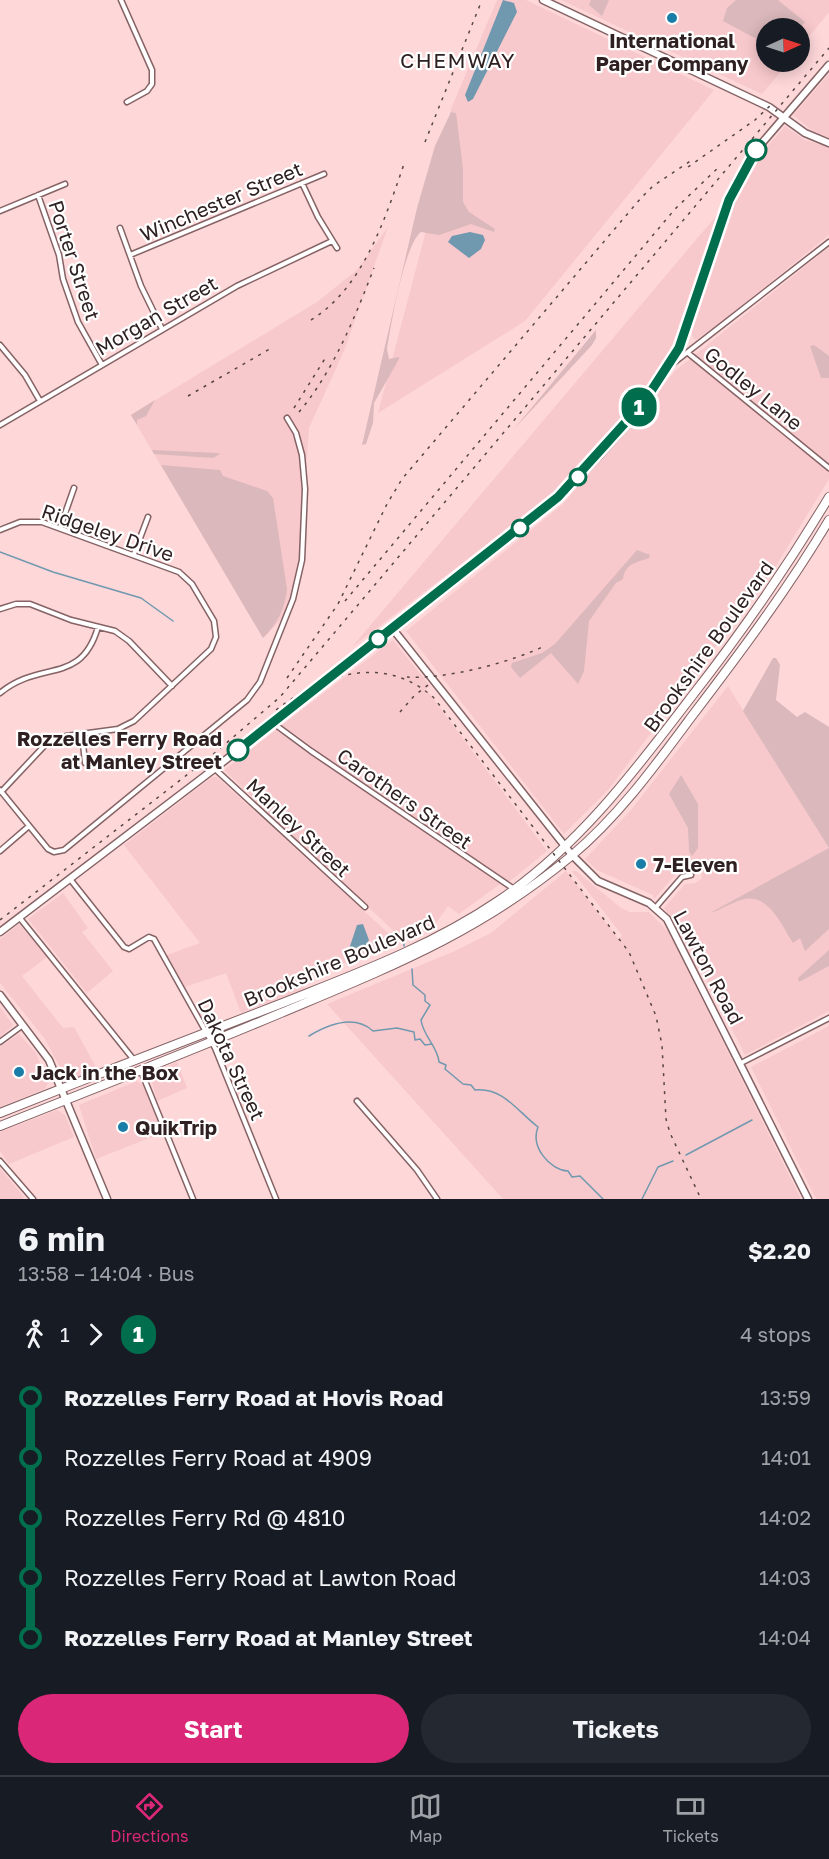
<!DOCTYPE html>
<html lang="en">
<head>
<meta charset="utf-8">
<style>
  :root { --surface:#171b24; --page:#242831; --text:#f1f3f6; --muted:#9ea1a6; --line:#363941; --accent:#db2777 }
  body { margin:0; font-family:"Golos Text",sans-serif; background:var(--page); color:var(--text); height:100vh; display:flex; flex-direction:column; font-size:22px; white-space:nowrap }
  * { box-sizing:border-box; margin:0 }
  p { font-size:20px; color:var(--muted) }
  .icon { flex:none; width:33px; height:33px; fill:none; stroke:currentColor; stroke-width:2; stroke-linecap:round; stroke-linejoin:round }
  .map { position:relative; height:1199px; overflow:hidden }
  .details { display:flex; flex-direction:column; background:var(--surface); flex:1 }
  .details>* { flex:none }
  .badge { padding:0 12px; border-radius:20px; font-size:21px; line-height:39px }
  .needle { width:39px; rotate:87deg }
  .buttons { position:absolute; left:756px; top:18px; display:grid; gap:12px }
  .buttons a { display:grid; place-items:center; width:54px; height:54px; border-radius:50%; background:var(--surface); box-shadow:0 3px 15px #0003; font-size:30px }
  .map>.badge { position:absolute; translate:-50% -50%; box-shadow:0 0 0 3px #fff }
  .legs { display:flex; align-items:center; gap:9px; height:66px; padding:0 18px; font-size:20px }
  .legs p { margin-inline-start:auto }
  .head { display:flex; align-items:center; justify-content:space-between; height:102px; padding:0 18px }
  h1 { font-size:33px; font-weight:700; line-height:45px }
  .action { display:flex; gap:12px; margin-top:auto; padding:12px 18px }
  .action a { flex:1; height:69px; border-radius:36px; background:var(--accent); color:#fff; font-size:24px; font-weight:700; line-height:69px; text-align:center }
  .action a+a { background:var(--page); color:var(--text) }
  ul { padding:0 18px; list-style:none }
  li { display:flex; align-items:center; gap:21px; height:60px; font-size:22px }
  li i { display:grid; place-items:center; width:9px; height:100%; margin:0 8px; background:currentColor }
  li i::after { content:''; width:15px; height:15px; margin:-8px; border:4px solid; border-radius:50%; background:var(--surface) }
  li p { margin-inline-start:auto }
  li:first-child i { background:linear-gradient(#0000 50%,currentColor 0) }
  li:last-child i { background:linear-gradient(currentColor 50%,#0000 0) }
  .menu { display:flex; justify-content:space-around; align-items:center; height:84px; border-top:2px solid var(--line); background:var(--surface); font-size:16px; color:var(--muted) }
  .menu a { display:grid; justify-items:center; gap:3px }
  .menu .selected { color:var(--accent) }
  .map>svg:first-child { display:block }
  .built { fill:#f8c9cc }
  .green { fill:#dab8bb }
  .water { fill:#7098af }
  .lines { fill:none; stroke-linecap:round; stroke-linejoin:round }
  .stream { stroke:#7098af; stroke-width:1.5 }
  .street-casing { stroke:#856365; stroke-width:7 }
  .secondary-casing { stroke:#856365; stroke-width:9 }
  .highway-casing { stroke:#856365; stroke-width:10 }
  .street { stroke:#fff; stroke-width:4 }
  .secondary { stroke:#fff; stroke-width:6 }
  .highway { stroke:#fff; stroke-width:8 }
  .rail { stroke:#584546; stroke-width:1.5; stroke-dasharray:3 6; stroke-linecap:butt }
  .line-1-casing { stroke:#fff; stroke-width:14 }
  .line-1 { stroke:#006d4d; stroke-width:9 }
  .poi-dot { fill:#197da8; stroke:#fff; stroke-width:2 }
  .stop-1-dot { fill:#fff; stroke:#006d4d; stroke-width:3 }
  .labels { text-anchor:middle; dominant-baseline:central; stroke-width:4.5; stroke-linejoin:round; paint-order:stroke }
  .poi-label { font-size:20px; font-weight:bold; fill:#2f2122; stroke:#fff; text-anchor:start }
  .street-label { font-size:20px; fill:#2f2122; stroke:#fff }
  .stop-label { font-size:20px; font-weight:bold; fill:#2f2122; stroke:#fff; text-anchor:end }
  .neighbourhood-label { font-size:21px; letter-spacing:1.5px; fill:#2f2122; stroke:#fff }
</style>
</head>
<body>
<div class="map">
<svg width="829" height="1199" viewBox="0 0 829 1199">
  <rect width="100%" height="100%" fill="#fed7d9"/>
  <path class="built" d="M497,0H526L714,90L525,321L378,413L442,170L451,109Z
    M561,0H829V12L800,48V28H766V62H789L762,94Z
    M829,74V138L814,132L793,115Z
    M785,126L805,140L829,147V235L721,322L697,339H694L691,331L735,201L753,163Z
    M717,215L669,354L646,394L565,485L352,647Z
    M388,227L344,351L309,428L300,552L294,587L284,617L263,638L131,415L317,302L357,270Z
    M829,247V479L776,566L609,789L564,834L406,631L562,505L675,371Z
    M393,640L430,686L426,689L547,851L509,882L377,794L282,725Z
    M728,686L829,848V1011L745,1055L681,929L664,908L685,884L696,883L702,878L701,868L691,864L684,865L654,899L653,895L597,870L585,859L631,810Z
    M276,730L500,884L459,914L448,906L436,923L403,940L224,770Z
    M212,777H217L398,942L299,981L305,988L241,1013L226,973L185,987L167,955L200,943L124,845Z
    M566,871L619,940L622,935L572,871H576L621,908L630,912H649L668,931L801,1199H503L327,1004L455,951L491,933Z
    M63,893L88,928L82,932L113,971L87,993L28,919Z
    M19,924L47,957L22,976L63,1028L74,1027L97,1069L73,1079L64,1075L45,1039L0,983V939Z
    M0,1007L13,1025L0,1038Z
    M829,1026V1199H816L751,1067Z
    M19,1034L36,1053L48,1083L45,1089L0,1107V1047Z
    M177,1062L187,1088L157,1101L150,1074Z
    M137,1081L143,1085L162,1133L96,1159L79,1105Z
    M57,1110L65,1115L74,1137L9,1164L0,1151V1132Z
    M0,1168L24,1197L22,1199H0Z"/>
  <path class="green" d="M591,0H609L602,16L589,5Z
    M736,0H778L805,22L799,28H766V44L723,21L727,8Z
    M451,112L456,113L463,169V202L469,212L495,229L494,232L471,224L439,235L421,232C404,245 391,325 387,349L389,359L399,357V359L374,403L373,423L366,444L362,445L417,208L435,146Z
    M596,330V338L592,345L514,429Z
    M814,345L829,356V378H821L810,346Z
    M155,400L146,416L137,420V425L131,415Z
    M152,450L218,453L220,454L213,458L154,454Z
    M161,465L220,470L223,476L267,491L273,498L287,589C285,609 277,624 263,638Z
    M637,550L650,555L649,558C635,563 625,564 623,579L616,583L589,621L584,671L578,684L551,653L520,678L511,667L512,663L542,653L555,644Z
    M773,658H776L780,665L776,700L797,717L805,712L829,727V929L805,951L800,938L793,943C782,926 768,891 741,900C730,903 721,910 710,913L829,848L743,711Z
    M681,775L698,804V848L692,856L689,851L688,828L669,794Z
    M829,950V966L799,982L798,978Z"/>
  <path class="water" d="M503,0L514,3L517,12L473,99L468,102L465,95Z
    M470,232L483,235L485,240L481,249L469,258L448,242L452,236Z
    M363,924L369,940L365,946L349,949L357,925Z"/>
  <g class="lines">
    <path class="stream" d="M0,552L53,572L141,598L173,621
      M403,935L404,946
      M412,969L413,985L425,995V1001L430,1005L421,1020C423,1036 438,1047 439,1062L446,1065L445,1069L463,1084L471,1085L475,1090C503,1087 517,1111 538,1127C530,1147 550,1170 568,1171L572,1177L580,1176L603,1199
      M309,1036C329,1024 354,1014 373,1031L397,1028L414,1032L415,1040L420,1039L425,1045L432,1044
      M686,1155L752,1120
      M642,1199L658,1167L673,1161"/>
    <g class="street-casing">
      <path id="street" d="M121,0L152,70V84L147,91L127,102
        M302,183L318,217L337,248
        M38,195L59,255L63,279L78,322L102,365
        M0,211L65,184
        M120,228L141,286L162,329
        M130,255L324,174
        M0,345L25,375L40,401
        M688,353L829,468
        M671,365L829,242
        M0,425L237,286L332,241
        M60,528L74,488
        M0,530L20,522H42L179,572L192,584L214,621L216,637L211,649L134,721L118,729L66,736L47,743L1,792
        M134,554L148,517
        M0,609L16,604H30L71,620L115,631L129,641L172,686
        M0,693C41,659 81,686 98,627
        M273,723L311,751L514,889
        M82,734L85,763
        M215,769L365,907
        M0,790L48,849L54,852L64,850L247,700L260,682L293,599L302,560L305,489L302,455L296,433L287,418
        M0,851L29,826
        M70,879L124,947L129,949L149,937L154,939L215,1048L276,1199
        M656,907L682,877L691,875
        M19,917L134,1060
        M0,1042L23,1025
        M741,1063L829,1018
        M141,1071L193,1199
        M357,1101L417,1170L437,1199
        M0,1161L33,1199"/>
    </g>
    <g class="secondary-casing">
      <path id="secondary" d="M543,0L769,107L805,133L829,143
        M392,628L572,855L598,881L649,903L667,919L808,1199
        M0,932L214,769L542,511C589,471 651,402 679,348L740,176L756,150L829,65
        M0,995L49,1060L107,1199"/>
    </g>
    <g class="highway-casing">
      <path id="highway" d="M0,1113C93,1076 186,1040 280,1004C355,974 430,947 498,901C578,847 634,772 692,696C742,632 787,567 829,497
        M0,1126C94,1089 188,1052 281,1013C390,967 478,933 570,857C618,817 655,766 692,716C740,653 788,589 829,520"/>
    </g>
    <use href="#street" class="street"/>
    <use href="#secondary" class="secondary"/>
    <use href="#highway" class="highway"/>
    <path class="rail" d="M425,142L482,0
      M688,167L755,120L774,102
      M311,320C363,288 385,219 404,164
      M188,396L273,347
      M294,408L326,357
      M299,412C333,372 355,317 374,268
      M345,601L675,209L721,165
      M407,677C443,680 514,662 546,645
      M287,678L338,604L387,504L402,479L641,198L653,186L692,160
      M276,710C323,674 384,653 434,698L629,952L656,1016L662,1045L666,1119L670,1133L701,1199
      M400,712L414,696L428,685
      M0,920L210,757L280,697L829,48"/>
  </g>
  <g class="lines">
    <g class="line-1-casing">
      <path id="line-1" d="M238,750L558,497L644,402L679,348L729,200L756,150"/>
    </g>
    <use href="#line-1" class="line-1"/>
  </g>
  <g class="poi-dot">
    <circle cx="672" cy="18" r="6"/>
    <circle cx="641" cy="864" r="6"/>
    <circle cx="19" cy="1072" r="6"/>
    <circle cx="123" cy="1127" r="6"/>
  </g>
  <g class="stop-1-dot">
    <circle cx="756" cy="150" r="10"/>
    <circle cx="578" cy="477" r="8"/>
    <circle cx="520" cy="528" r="8"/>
    <circle cx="378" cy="639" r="8"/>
    <circle cx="238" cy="750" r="10"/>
  </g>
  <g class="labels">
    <g class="poi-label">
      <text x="672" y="40" text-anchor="middle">International<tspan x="672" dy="23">Paper Company</tspan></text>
      <text x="653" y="864">7-Eleven</text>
      <text x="31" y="1072">Jack in the Box</text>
      <text x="135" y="1127">QuikTrip</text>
    </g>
    <g class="street-label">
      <text transform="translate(221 201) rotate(-23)">Winchester Street</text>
      <text transform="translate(75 260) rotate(72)">Porter Street</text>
      <text transform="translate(156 315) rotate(-30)">Morgan Street</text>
      <text transform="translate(754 388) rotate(39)">Godley Lane</text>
      <text transform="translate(108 532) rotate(19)">Ridgeley Drive</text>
      <text transform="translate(708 646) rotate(-54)">Brookshire Boulevard</text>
      <text transform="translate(405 798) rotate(35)">Carothers Street</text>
      <text transform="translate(299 827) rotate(43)">Manley Street</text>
      <text transform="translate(339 960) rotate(-23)">Brookshire Boulevard</text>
      <text transform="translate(709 967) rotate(62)">Lawton Road</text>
      <text transform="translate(232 1059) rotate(65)">Dakota Street</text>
    </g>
    <g class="stop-label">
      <text x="222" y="738">Rozzelles Ferry Road<tspan x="222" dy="23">at Manley Street</tspan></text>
    </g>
    <g class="neighbourhood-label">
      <text x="458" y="60">CHEMWAY</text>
    </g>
  </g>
</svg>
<div class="buttons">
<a><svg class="needle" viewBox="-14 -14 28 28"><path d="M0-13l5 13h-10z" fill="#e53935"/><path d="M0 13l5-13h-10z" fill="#9ea1a6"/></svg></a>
</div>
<b class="badge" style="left:639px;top:407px;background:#006d4d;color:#fff">1</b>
</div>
<section class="details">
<div class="head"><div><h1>6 min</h1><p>13:58 – 14:04 · Bus</p></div><b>$2.20</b></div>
<div class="legs"><svg class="icon" aria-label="walk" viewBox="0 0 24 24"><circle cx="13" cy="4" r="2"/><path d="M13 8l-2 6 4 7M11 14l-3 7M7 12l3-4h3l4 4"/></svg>1<svg class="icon" aria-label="forward" viewBox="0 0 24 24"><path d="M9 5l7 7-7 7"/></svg><b class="badge" style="background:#006d4d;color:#fff">1</b><p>4 stops</p></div>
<ul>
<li><i style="color:#006d4d"></i><b>Rozzelles Ferry Road at Hovis Road</b><p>13:59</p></li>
<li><i style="color:#006d4d"></i><span>Rozzelles Ferry Road at 4909</span><p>14:01</p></li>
<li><i style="color:#006d4d"></i><span>Rozzelles Ferry Rd @ 4810</span><p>14:02</p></li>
<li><i style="color:#006d4d"></i><span>Rozzelles Ferry Road at Lawton Road</span><p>14:03</p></li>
<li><i style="color:#006d4d"></i><b>Rozzelles Ferry Road at Manley Street</b><p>14:04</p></li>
</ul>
<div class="action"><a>Start</a><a>Tickets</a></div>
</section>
<nav class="menu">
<a class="selected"><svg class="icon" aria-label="directions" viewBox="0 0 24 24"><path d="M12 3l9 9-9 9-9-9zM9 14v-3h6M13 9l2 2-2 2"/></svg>Directions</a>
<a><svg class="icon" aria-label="map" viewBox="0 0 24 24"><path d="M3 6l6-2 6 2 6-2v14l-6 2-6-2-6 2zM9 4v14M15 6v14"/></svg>Map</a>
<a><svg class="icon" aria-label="tickets" viewBox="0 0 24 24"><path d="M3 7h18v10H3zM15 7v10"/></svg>Tickets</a>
</nav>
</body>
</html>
